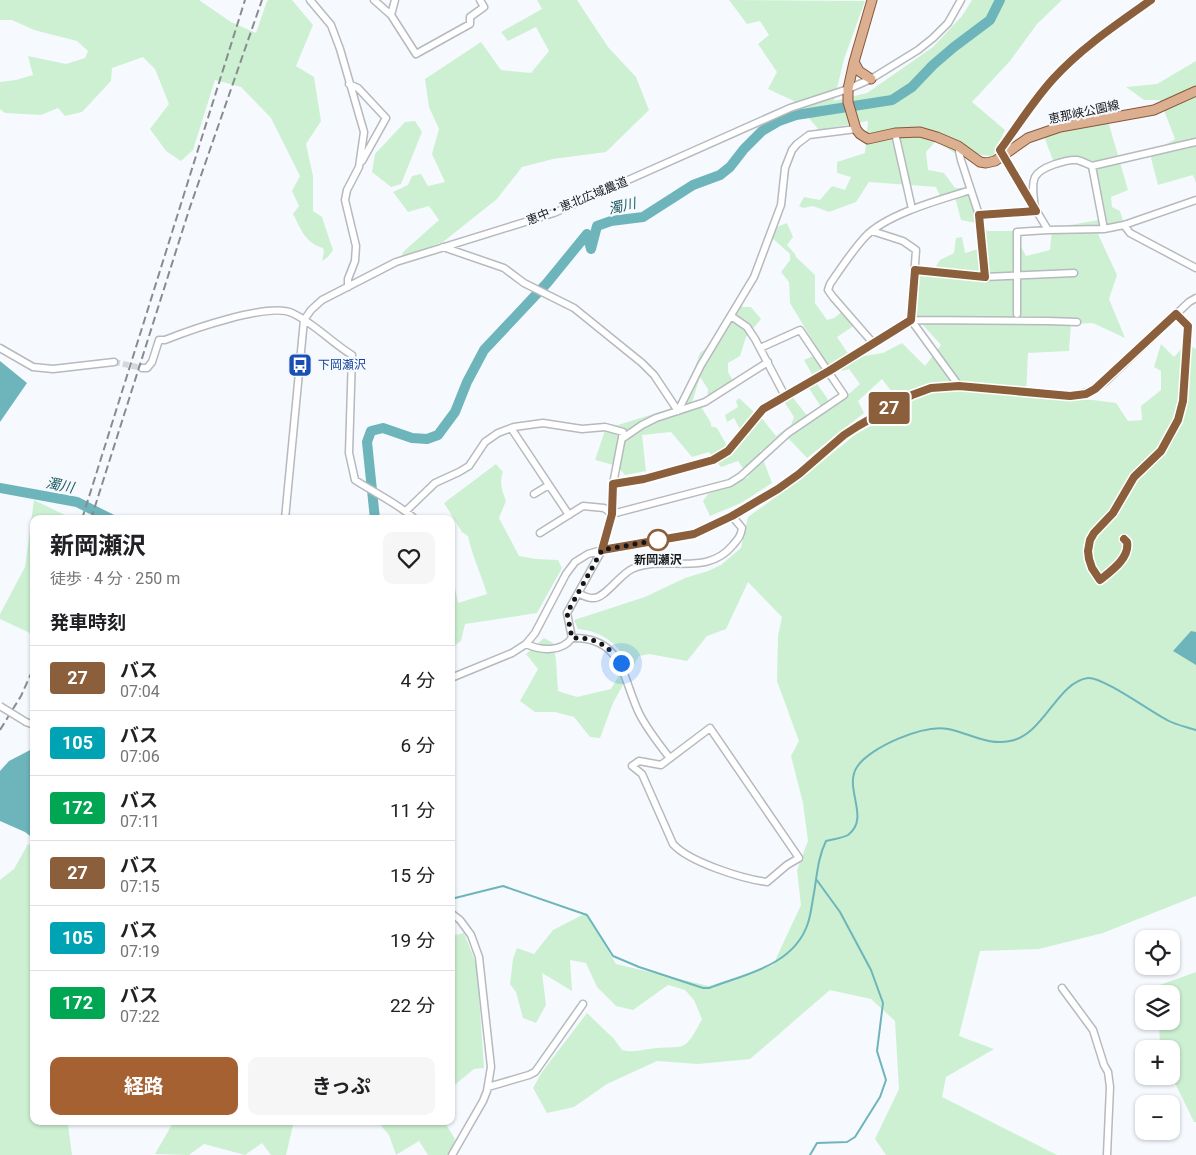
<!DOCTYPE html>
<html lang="ja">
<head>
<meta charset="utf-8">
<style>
  :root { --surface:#fff; --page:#f6f6f6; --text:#202124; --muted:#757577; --line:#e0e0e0; --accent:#a66132 }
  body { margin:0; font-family:Roboto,"Noto Sans JP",sans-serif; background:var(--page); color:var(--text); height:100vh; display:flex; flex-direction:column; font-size:19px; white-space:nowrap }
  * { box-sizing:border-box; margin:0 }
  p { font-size:16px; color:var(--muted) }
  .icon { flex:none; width:28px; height:28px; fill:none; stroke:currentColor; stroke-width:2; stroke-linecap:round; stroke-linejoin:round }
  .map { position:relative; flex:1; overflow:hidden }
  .side { position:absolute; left:30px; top:515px; width:425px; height:610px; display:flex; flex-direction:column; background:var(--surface); border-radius:10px; box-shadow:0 1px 4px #0004 }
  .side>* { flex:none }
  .badge { padding:0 10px; border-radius:4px; font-size:18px; line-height:32px }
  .fabs { position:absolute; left:1135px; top:930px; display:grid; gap:10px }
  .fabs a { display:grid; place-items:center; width:45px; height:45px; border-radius:10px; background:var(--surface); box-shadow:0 1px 4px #0004; font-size:25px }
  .you { position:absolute; width:25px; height:25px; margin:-12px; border:4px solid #fff; border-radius:50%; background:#1a73e8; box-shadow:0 0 0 8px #1a73e833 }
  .map>.badge { position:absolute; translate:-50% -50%; box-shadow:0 0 0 2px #fff }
  h2 { padding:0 20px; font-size:19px; line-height:45px }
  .round { display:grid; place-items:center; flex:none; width:52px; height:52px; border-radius:10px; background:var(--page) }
  .summary { display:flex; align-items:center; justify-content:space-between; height:85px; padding:0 20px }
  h1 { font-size:24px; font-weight:700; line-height:38px }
  .button { display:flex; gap:10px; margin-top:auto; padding:10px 20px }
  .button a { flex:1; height:58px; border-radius:10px; background:var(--accent); color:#fff; font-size:20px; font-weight:700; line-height:58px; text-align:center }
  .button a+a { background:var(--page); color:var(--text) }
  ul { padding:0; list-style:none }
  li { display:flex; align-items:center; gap:15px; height:65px; padding:0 20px; border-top:1px solid var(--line) }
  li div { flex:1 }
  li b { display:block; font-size:19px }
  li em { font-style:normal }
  li .badge { min-width:55px; font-weight:700; text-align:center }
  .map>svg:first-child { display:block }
  .green { fill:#cdf0d2 }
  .water { fill:#6db5bb }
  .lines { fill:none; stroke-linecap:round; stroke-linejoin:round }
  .stream { stroke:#6db5bb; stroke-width:2 }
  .river { stroke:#6db5bb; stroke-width:10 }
  .minor-tunnel { stroke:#d4d8dc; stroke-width:6; stroke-dasharray:6 3; stroke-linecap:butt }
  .minor-casing { stroke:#b6b9bd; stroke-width:9 }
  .major-casing { stroke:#875737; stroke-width:11 }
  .minor { stroke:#fff; stroke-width:6 }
  .major { stroke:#dcaf91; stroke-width:9 }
  .rail { stroke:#898c8f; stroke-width:2; stroke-dasharray:8 4; stroke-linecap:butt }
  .minor-bridge-casing { stroke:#b6b9bd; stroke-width:9; stroke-linecap:butt }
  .minor-bridge { stroke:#fff; stroke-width:6 }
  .line-casing { stroke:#fff; stroke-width:11 }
  .line { stroke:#8b5e3c; stroke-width:8 }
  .walk { stroke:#151618; stroke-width:5; stroke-dasharray:0 9 }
  .stop-dot { fill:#fff; stroke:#8b5e3c; stroke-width:2.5 }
  .labels { text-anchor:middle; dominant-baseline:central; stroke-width:4.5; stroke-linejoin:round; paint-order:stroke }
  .street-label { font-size:12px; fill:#151618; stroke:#f6fafe }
  .transit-label { font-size:12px; fill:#164399; stroke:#f6fafe; text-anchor:start }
  .stop-label { font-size:12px; font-weight:bold; fill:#151618; stroke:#f6fafe }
  .water-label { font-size:14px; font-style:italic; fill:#205e62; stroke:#f6fafe }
</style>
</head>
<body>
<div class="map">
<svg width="1196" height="1155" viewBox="0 0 1196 1155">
  <rect width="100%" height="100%" fill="#f6fafe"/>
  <path class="green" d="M0,0H199L231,22L256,33L267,1L269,0H292L313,25L296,66L314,77L321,121L306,144L313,176V211L322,217L333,250L328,257L322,261L324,251L323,248C305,243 301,229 293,214L299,206L292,191L300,176L271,118L241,87L215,80L193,150L181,161L166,151L150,129L169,104L155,69L143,57L112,68L111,81L82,112L65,116L58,108L41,115L5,113L0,109V82L16,80L33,75L28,56L66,64L85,58L88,51L77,41L34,30L12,20H0Z
    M537,0H577L608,47L636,77L649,110L606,152L553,159L522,167L497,199L443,242L401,258L403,252L439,220L429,206L408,212L393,192L408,185L412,176L421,174L428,186L445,182L432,154L439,129L429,107L425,79L481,42L501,70L531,73L549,51L536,27L508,41L501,32L542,9Z
    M729,0L865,1L844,59L834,101L867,93L933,47L962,16L972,0H1062L1037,24L1010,61L972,102L1005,130L993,156L981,155L961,146L956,154L936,141L926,152L928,170L944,173L955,188H967L987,231H1013L1026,256L1050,250L1052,228L1099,220L1088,169L1075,162L1054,163L1042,131L1108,121L1128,190L1111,197L1112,207L1120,211L1123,221L1098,234L1117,275L1109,299L1125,338L1093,323L1071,324L1069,351L1028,353L1026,396L1093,400L1116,403L1128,421L1142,420L1141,406L1161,390V371L1154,367L1161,344L1174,357L1186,344L1196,349V896L1103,933L1039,949L980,951L959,1036L994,1049L946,1077L942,1097L1057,1155H886L875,1139L899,1089L895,1021L871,999L830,990L750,1059L698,1064L657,1061L607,1084L574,1107L547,1113L533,1088L542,1072L587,1013L614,1039L622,1050C632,1053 639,1050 649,1049C685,1044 683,1056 702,1019L694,1000L685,990L668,985L633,1010L616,1006L597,987L586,963L570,960L572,991L542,973L546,1005L536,1023L523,1018L516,992L510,984L513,959L517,948L534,954L553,930L586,913L616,964L709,986L773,965L801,905L797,870L808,841L803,803L791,756L799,741L777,681L778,636L782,617L748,582L726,629L707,636L687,661L649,654L639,656L613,703L600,738L590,737L574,717L555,712H535L520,701L538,669L526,654L544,638L553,643L556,660L558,691L577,697L611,689L627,662C617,642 600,631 578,629L574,620L645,597L685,578L708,571L721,565L741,548L748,517L798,481L856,434L904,408L882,379L858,401L864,413L807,458L789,439L760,451L772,483L741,503L710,516L703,501L708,494L749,477L738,461L721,467L709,452L692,457L671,432L642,435L646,471L625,475L617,466L595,460L607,424L618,425L682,405L700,353L705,349L714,337L730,324L732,309L738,301L743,307H751L761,319L746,337L740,356L728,363V372L732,379L723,395L712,394L707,399L708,389L700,377L690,409L694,410L697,409L699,405H700L711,423V426L717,428L730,451L743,435L734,418L727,422L725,415L738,407L736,401L739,398L753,411L760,416L776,436L791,425L794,417L783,400L791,395L808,417L821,407L807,385L815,381L827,398L830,405L850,393L860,384L849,369L842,371L839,367H831L813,376L804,360L820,353L790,303L789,282L781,272L790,260V254L771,237L777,227L787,223L793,237L787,245L795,254L796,257L815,275V303L827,320L834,318L843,311L855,325L837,337L851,358L883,353L902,343L925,366L941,345L920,322L916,315L918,274L933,271L940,260L954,253L956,238L962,237L965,253L981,248L976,223L961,220L954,193L940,196L936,187L869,182L856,202L829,212L813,206L803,208L799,206L804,197L820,200L832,186L845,190L851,177L837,173V162L865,153L868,121L819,130L794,101L768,89L777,72L758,44L769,35L760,21L747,24Z
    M1196,61V183L1193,175L1158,185L1150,154L1175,139L1160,100H1144L1126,87L1157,84Z
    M415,121L422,132L401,184L391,187L372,172L375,154L405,122Z
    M496,464L503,472C499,482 502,491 506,501L499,518L519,556L536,559L558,560L562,568L537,613L465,624L461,641L451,648V578L454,583L458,603L487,594C481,574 472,556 468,536L462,532L444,503Z
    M34,500L73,519H34V629L32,634L0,619V614L25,567Z
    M28,844L34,847V1121H87L68,1125L72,1155H0V880L14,869Z
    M464,933L477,966L484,1068L474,1069L451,1088V936Z
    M1196,972V1122H1194L1171,1075L1181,1057L1171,1051V1049H1167L1160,1044L1159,1021H1171V994H1157V986Z
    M174,1121H294L286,1155H271L262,1143L245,1155L204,1144L189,1155L155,1154Z
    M377,1121H444L455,1139L451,1155H428L419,1141L396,1155L389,1135Z"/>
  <path class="water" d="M0,361L27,383L0,422Z
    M1191,631L1196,632V665L1173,651Z
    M34,748V839L25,832L0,821V771L9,761Z"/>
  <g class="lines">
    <path class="stream" d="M451,899L503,886L587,915L613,956L639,967L703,988H709C745,974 794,966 808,923C811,914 812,903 814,893C817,875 818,857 826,841C833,839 843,838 848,835C871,818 843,788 857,767C870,747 924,724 948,729C968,733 989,746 1010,741C1044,735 1057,682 1088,678C1103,677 1151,712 1167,720C1176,725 1187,727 1196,730
      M810,1155L817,1143L847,1142L855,1137L880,1097L886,1080L877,1051L883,1003L871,970L840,912L816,879"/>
    <path class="river" d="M0,488L77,502L111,519
      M375,519L367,442L371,431L383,428L412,438L427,439L438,435L455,412L467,382L484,350L547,283L587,234L591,249L597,226L611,221L643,217L693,185L720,175L730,167L744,149L762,131L779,121L796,115L892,100L912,87L933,65L954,47L990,20L1000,0"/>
    <path class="minor-tunnel" d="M114,362L142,368"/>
    <g class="minor-casing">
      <path id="minor" d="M310,0L331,25L340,49L364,132L359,167L347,190L345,200L356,246L355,261L348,279V287
        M374,0L391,15L416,54L470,24V17L484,7L480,0
        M1151,0C1117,24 1081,48 1053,79C1033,101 1017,127 1000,150L1048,230L1104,229L1124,225L1196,200
        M391,15L395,0
        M349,84L358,88L386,118L362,161
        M895,133L912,209
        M958,146L961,160L980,218L985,277
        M1092,166L1104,229
        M1035,208C1034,198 1031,186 1035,177C1040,167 1067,159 1077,160C1082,161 1087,164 1092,166L1196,142
        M979,215L1036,211
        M1124,225L1130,233L1196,268
        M872,231L903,241L916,250L911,320L959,386
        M443,247L504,268L524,283L574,308L642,363L654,375L678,411
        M915,270L985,277L1074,273
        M1017,314V232L1048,230
        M731,316L747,327L755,339L785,396
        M873,343L833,297L828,290L830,284C841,268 852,251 865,237C886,214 942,199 971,190
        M0,348L33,367L53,369L114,362
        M142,368H147L152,362L159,340H165C190,330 269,302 292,313C314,323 332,343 352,355L349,453L355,480C375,493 397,503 415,519
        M678,411L701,365L754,277L781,205L785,168L792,150L797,144L809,135L856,129
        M511,428L569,515
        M623,438L642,425L656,418L705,402L768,362
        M613,484L644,479L713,460L728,451L763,409L829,371L911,320L1048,321L1077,322
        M534,494L549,485
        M406,511L435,483L459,472L469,466L485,442L498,433L514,427L543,423L582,429L605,427L623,432L613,484L612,514L602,550L567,613L572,638C562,652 541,651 526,644
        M285,519L304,320L311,310L322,300L396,262L554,213L790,108L848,89L871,79L918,50L933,38L948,23L961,0
        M540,533L583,506L604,508L612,514L730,483L741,476L788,433L844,395L800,330L760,348
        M1124,539L1127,541C1131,557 1111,572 1100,580L1092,568L1089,559L1088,551L1090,540L1094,533L1113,513L1134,477L1161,451L1170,437L1178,420L1183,401L1188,326L1176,314
        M578,593C582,595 587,598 592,598C604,600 619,575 632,569C666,554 706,578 733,545C738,539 741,536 742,528L732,516
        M572,638C623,637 622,677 639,713C647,729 658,743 669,757
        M451,678L512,653L526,644L535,633L566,574L575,562L588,554L602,550L694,534L732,516L778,489L799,474L844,435L872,417L912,395L931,388L959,386L1070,396C1084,394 1093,391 1105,382L1189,302L1196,298
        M26,722L34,725
        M710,728L799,858L787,865L767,882C743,879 689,862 673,844L642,774L632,766L639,761L661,765Z
        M451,913L460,920L471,935L479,957L491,1067L487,1091L483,1101L452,1155
        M1062,988L1093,1030L1104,1065L1108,1072L1110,1087L1107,1155
        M488,1087L529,1075L535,1072L583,1004"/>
    </g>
    <g class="major-casing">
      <path id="major" d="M872,0L854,62L848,89V102L856,129L860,134L868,139L895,133L920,132L937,137L958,146L980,162L986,163L995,161L1028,138L1060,127L1154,110L1196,91
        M854,62L859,71L871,79"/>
    </g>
    <use href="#minor" class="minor"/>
    <use href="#major" class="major"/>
    <path class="rail" d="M82,519L245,0
      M91,519L189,210L262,0
      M0,730L21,696L34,667"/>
    <g class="minor-bridge-casing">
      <path id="minor-bridge" d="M0,706L26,722"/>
    </g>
    <use href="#minor-bridge" class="minor-bridge"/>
  </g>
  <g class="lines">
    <g class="line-casing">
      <path id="line" d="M1124,539L1127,542C1130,558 1111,571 1100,580L1092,568L1089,559L1088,551L1090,540L1094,533L1113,513L1134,477L1161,451L1178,420L1183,401L1188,326L1176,314L1095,389L1086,394L1070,396L959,386L931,388L912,395L858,426L844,435L799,474L778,489L732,516L694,534L602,550L612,514L613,484L644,479L713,460L728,451L763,409L829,371L911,320L915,270L985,277L979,215L1036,211L1000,150C1017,127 1033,101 1053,79C1081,48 1117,24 1151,0"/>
    </g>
    <use href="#line" class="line"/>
    <path class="walk" d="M621,663C608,645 595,637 572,638L567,613L602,550L658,540"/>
  </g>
  <defs>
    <g id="bus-square" transform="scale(1.25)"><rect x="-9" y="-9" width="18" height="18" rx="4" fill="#1a4fb4" stroke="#f6fafe"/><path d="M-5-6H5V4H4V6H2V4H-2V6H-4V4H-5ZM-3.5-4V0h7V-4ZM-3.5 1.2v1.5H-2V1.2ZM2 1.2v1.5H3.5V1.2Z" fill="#fff"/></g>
  </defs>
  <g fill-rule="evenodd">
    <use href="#bus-square" x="300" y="365"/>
  </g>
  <circle class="stop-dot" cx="658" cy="540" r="10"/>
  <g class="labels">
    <g class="street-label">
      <text transform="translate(1084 112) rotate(-12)">恵那峡公園線</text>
      <text transform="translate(577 201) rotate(-22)">恵中・恵北広域農道</text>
    </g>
    <g class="transit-label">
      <text x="318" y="365">下岡瀬沢</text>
    </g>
    <g class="stop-label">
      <text x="658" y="560">新岡瀬沢</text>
    </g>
    <g class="water-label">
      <text transform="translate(622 206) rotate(-13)">濁川</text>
      <text transform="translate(60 485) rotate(11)">濁川</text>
    </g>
  </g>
</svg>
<div class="fabs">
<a><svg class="icon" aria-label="locate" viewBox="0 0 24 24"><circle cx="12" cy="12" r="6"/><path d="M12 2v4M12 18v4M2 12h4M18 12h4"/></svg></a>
<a><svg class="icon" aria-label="layers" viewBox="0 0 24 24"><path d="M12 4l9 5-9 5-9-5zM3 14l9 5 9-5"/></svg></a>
<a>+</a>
<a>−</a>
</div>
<div class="you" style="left:621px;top:663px"></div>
<b class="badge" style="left:889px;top:408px;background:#8b5e3c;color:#fff">27</b>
<section class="side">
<div class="summary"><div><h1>新岡瀬沢</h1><p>徒歩 · 4 分 · 250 m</p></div><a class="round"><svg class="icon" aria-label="heart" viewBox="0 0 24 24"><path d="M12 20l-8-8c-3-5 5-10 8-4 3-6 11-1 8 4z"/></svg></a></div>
<h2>発車時刻</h2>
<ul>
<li><span class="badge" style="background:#8b5e3c;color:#fff">27</span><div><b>バス</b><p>07:04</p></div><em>4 分</em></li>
<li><span class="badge" style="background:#00a3b4;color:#fff">105</span><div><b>バス</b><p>07:06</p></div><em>6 分</em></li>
<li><span class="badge" style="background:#00a651;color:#fff">172</span><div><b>バス</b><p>07:11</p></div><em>11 分</em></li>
<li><span class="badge" style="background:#8b5e3c;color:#fff">27</span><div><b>バス</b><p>07:15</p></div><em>15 分</em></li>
<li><span class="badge" style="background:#00a3b4;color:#fff">105</span><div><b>バス</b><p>07:19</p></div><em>19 分</em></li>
<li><span class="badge" style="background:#00a651;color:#fff">172</span><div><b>バス</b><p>07:22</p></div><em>22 分</em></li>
</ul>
<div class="button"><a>経路</a><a>きっぷ</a></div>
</section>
</div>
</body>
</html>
